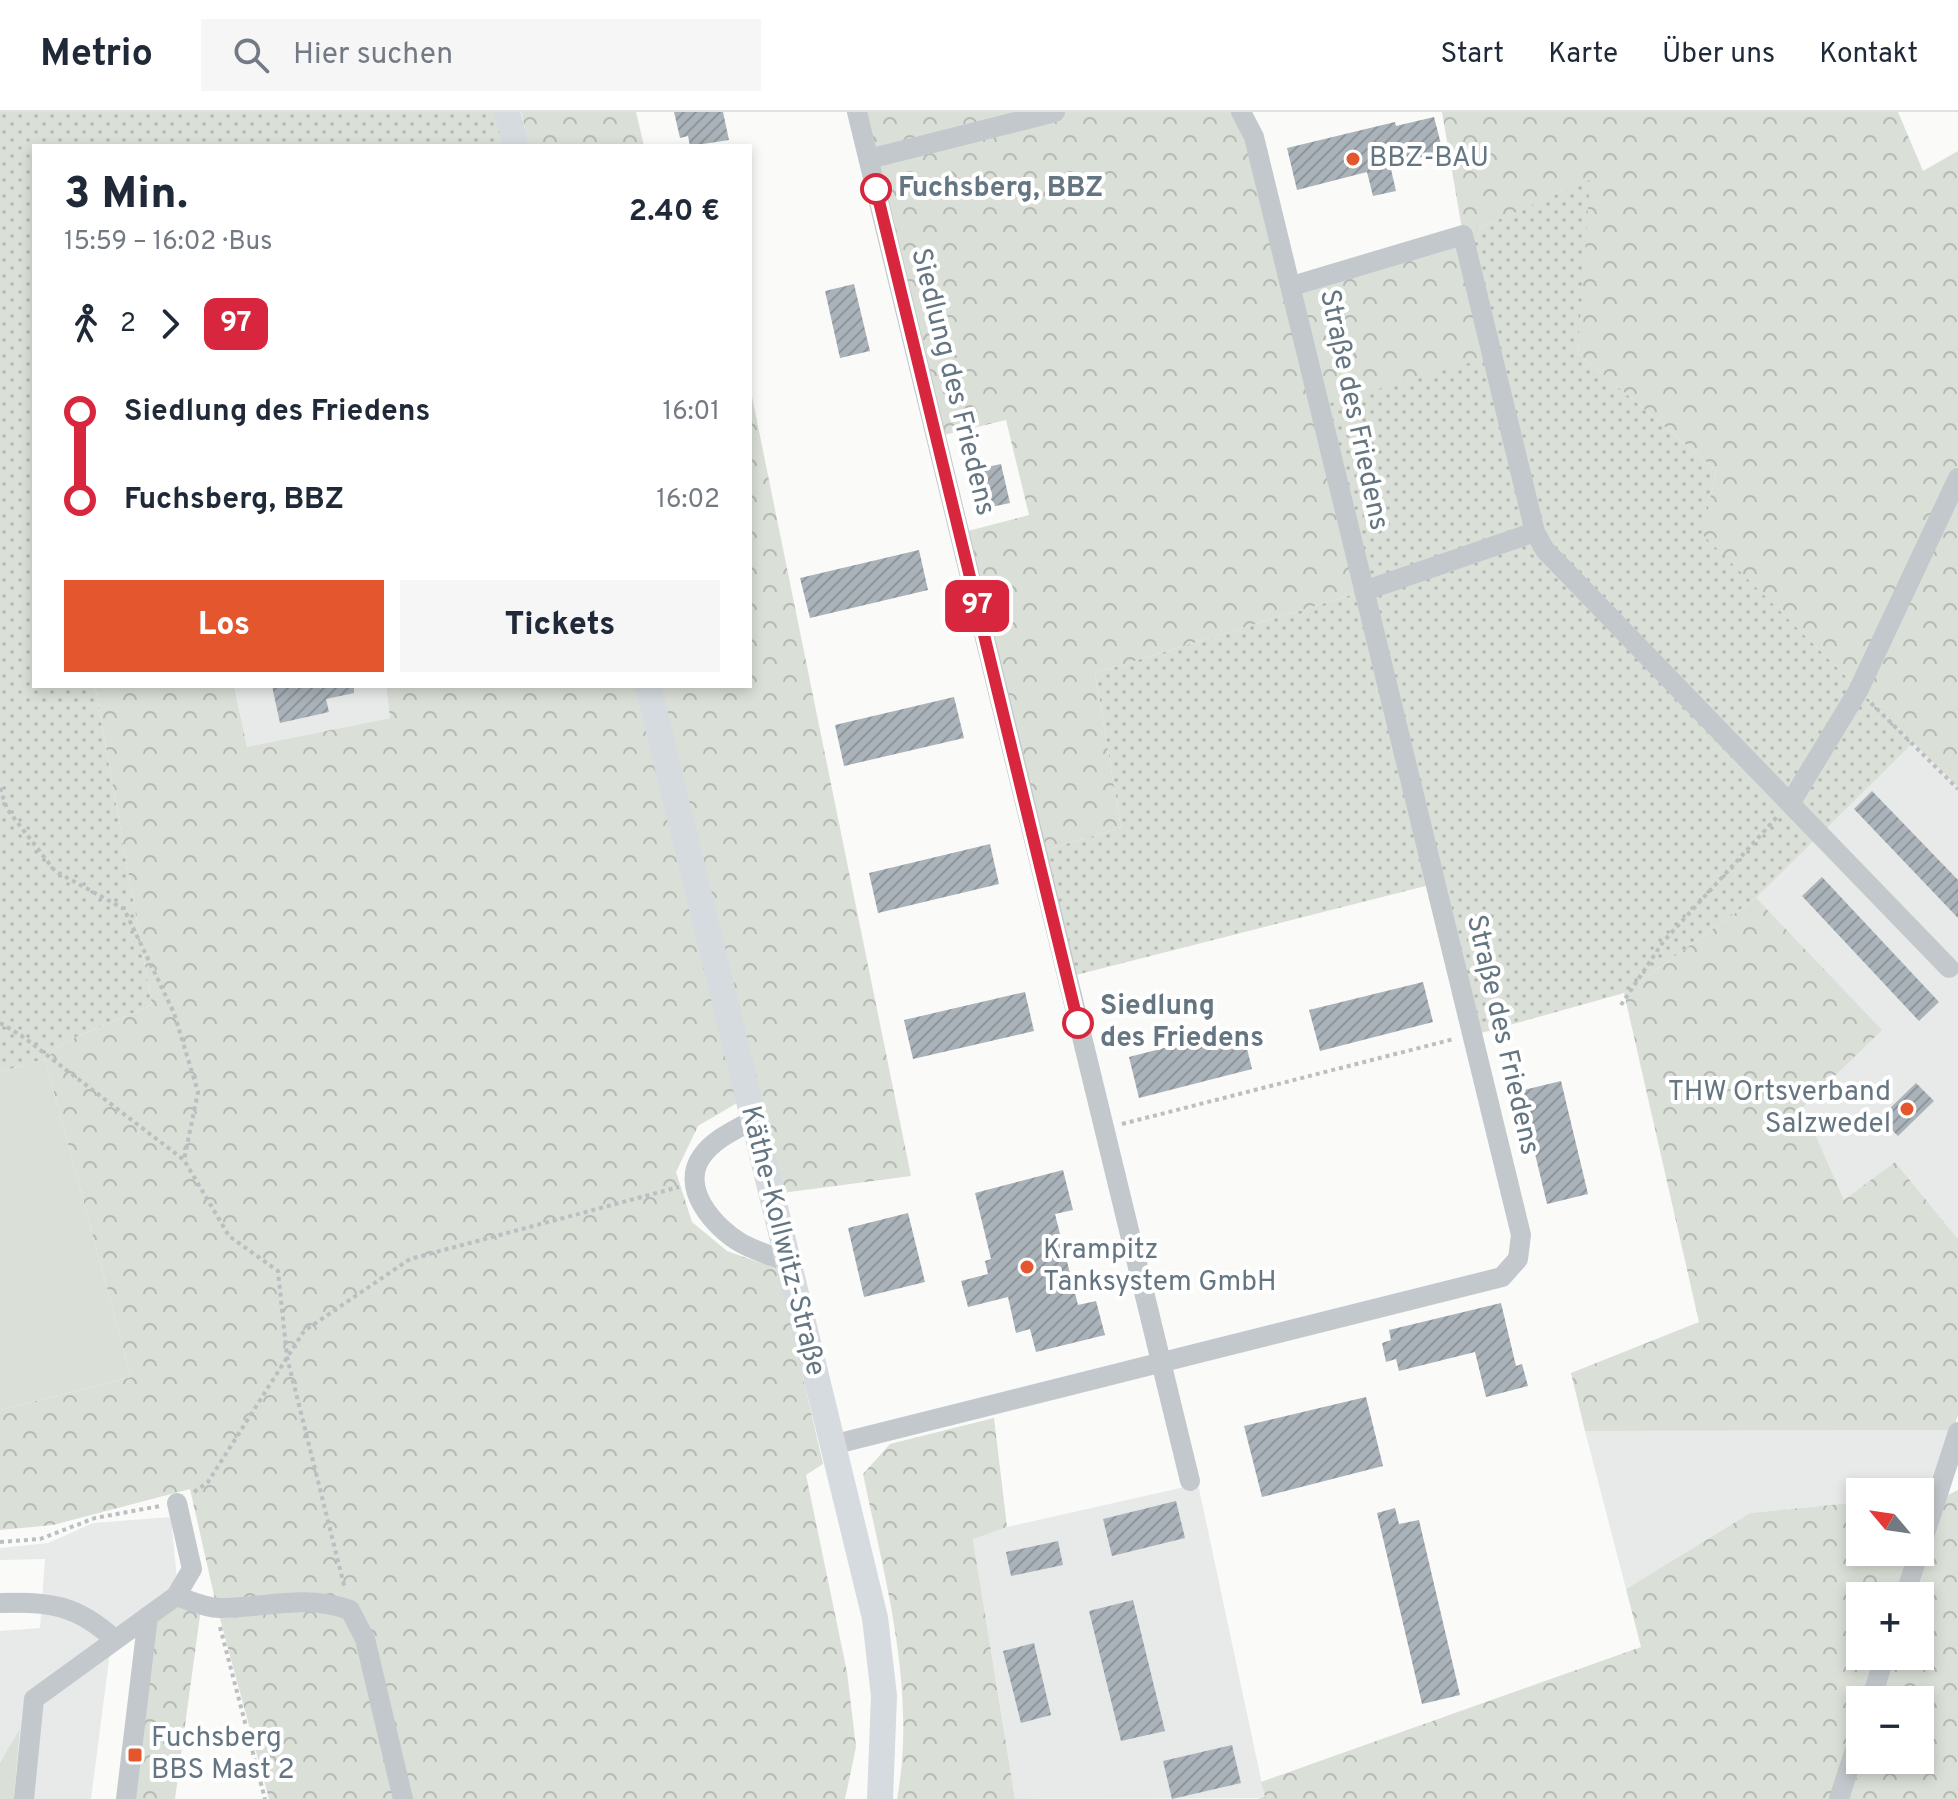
<!DOCTYPE html>
<html lang="de">
<head>
<meta charset="utf-8">
<style>
  :root { --surface:#fff; --page:#f6f6f7; --text:#1f2937; --muted:#747a83; --line:#e0e1e3; --accent:#e4572e }
  body { margin:0; font-family:Overpass,sans-serif; background:var(--page); color:var(--text); height:100vh; display:flex; flex-direction:column; font-size:30px; white-space:nowrap }
  * { box-sizing:border-box; margin:0 }
  p { font-size:26px; color:var(--muted) }
  .icon { flex:none; width:44px; height:44px; fill:none; stroke:currentColor; stroke-width:2; stroke-linecap:round; stroke-linejoin:round }
  .map { position:relative; flex:1; overflow:hidden }
  .panel { position:absolute; left:32px; top:32px; width:720px; height:544px; display:flex; flex-direction:column; background:var(--surface); border-radius:0px; box-shadow:0 4px 12px #0003 }
  .panel>* { flex:none }
  .badge { padding:0 16px; border-radius:12px; font-size:28px; line-height:52px }
  .needle { width:52px; rotate:299deg }
  .controls { position:absolute; left:1846px; top:1366px; display:grid; gap:16px }
  .controls a { display:grid; place-items:center; width:88px; height:88px; border-radius:0px; background:var(--surface); box-shadow:0 4px 12px #0003; font-size:40px }
  .map>.badge { position:absolute; translate:-50% -50%; box-shadow:0 0 0 4px #fff }
  .legs { display:flex; align-items:center; gap:12px; height:88px; padding:0 32px; font-size:26px }
  .legs p { margin-inline-start:auto }
  .summary { display:flex; align-items:center; justify-content:space-between; height:136px; padding:0 32px }
  h1 { font-size:44px; font-weight:800; line-height:60px }
  .button { display:flex; gap:16px; margin-top:auto; padding:16px 32px }
  .button a { flex:1; height:92px; border-radius:0px; background:var(--accent); color:#fff; font-size:32px; font-weight:800; line-height:92px; text-align:center }
  .button a+a { background:var(--page); color:var(--text) }
  ul { padding:0 32px; list-style:none }
  li { display:flex; align-items:center; gap:28px; height:88px; font-size:30px }
  li i { display:grid; place-items:center; width:12px; height:100%; margin:0 10px; background:currentColor }
  li i::after { content:''; width:20px; height:20px; margin:-10px; border:6px solid; border-radius:50%; background:var(--surface) }
  li p { margin-inline-start:auto }
  li:first-child i { background:linear-gradient(#0000 50%,currentColor 0) }
  li:last-child i { background:linear-gradient(currentColor 50%,#0000 0) }
  header { display:flex; align-items:center; gap:48px; box-sizing:border-box; height:112px; padding:0 40px; background:var(--surface); border-bottom:2px solid var(--line) }
  header strong { font-size:38px }
  nav { display:flex; gap:44px; margin-inline-start:auto; font-size:28px }
  .search { width:560px; height:72px; background:var(--page); display:flex; align-items:center; gap:20px; box-sizing:border-box; padding:0 28px; border-radius:0px; color:var(--muted); font-size:30px }
  .map>svg:first-child { display:block }
  .built { fill:#e8e9e9 }
  .grass { fill:url(#grass-dots) }
  .forest { fill:url(#forest-crowns) }
  .green { fill:#dadfd7 }
  .building { fill:url(#building-hatch) }
  .lines { fill:none; stroke-linecap:round; stroke-linejoin:round }
  .path { stroke:#bbbfc2; stroke-width:4; stroke-dasharray:4 4; stroke-linecap:butt }
  .minor { stroke:#c3c8cc; stroke-width:20 }
  .major { stroke:#d6dbdf; stroke-width:26 }
  .line-1-casing { stroke:#fff; stroke-width:18 }
  .line-1 { stroke:#d7263d; stroke-width:12 }
  .poi-dot { fill:#e4572e; stroke:#fff; stroke-width:3 }
  .stop-1-dot { fill:#fff; stroke:#d7263d; stroke-width:4 }
  .labels { text-anchor:middle; dominant-baseline:central; stroke-width:8; stroke-linejoin:round; paint-order:stroke }
  .poi-label { font-size:28px; fill:#657683; stroke:#fff; text-anchor:start }
  .stop-label { font-size:28px; font-weight:bold; fill:#657683; stroke:#fff; text-anchor:start }
  .street-label { font-size:28px; fill:#657683; stroke:#fff }
</style>
</head>
<body>
<header>
<strong>Metrio</strong>
<div class="search"><svg class="icon" aria-label="search" viewBox="0 0 24 24"><circle cx="10" cy="10" r="6"/><path d="M15 15l6 6"/></svg>Hier suchen</div>
<nav><a>Start</a><a>Karte</a><a>Über uns</a><a>Kontakt</a></nav>
</header>
<div class="map">
<svg width="1958" height="1687" viewBox="0 0 1958 1687">
  <defs>
    <pattern id="grass-dots" width="8" height="8" patternUnits="userSpaceOnUse" patternTransform="scale(2)"><rect width="8" height="8" fill="#dadfd7"/><path d="M2 2h.1M6 6h.1" fill="none" stroke="#b4b9b4" stroke-width="1.8" stroke-linecap="round"/></pattern>
    <pattern id="forest-crowns" width="20" height="18" patternUnits="userSpaceOnUse" patternTransform="scale(2)"><rect width="20" height="18" fill="#dadfd7"/><path d="M2 6a3 3 0 1 1 6 0M12 15a3 3 0 1 1 6 0" fill="none" stroke="#b4b9b4"/></pattern>
    <pattern id="building-hatch" width="6" height="6" patternUnits="userSpaceOnUse" patternTransform="scale(2)"><rect width="6" height="6" fill="#aab3b9"/><path d="M-1 1l2-2M0 6l6-6M5 7l2-2" fill="none" stroke="#8e969c"/></pattern>
  </defs>
  <rect width="100%" height="100%" fill="#fafaf8"/>
  <path class="built" d="M234,574H386L390,606L247,635Z
    M1913,631L1958,675V1127L1895,1050L1844,1089L1802,994L1756,786Z
    M1953,1318L1933,1383L1860,1380V1390L1750,1401L1626,1477L1585,1319Z
    M1198,1372L1265,1686L1015,1687L973,1426L1007,1415Z
    M171,1405L179,1489L110,1540L91,1687H14L20,1620L0,1649V1519L40,1516L45,1447L0,1448V1436L48,1431L93,1411Z"/>
  <path class="grass" d="M0,0H497L505,34H34V574H95L152,893L67,929L45,947L0,960Z
    M1591,67L1578,241L1716,358L1704,423L1913,631L1756,786L1624,881L1481,921L1445,769L1072,864L1041,739L1121,716L1095,561L1364,479L1320,294L1463,123Z"/>
  <path class="forest" d="M521,0H636L644,34H529Z
    M863,0H1247L1292,174L1463,123L1442,0H1898L1923,59L1958,39V675L1703,423L1716,358L1578,241L1590,68L1463,123L1493,244L1320,294L1364,479L1095,561L1121,716L1041,739L968,419L1029,403L1006,308L944,323Z
    M750,275L911,1064L782,1081L659,574H750Z
    M95,574H234L247,635L390,606L386,574H635L737,991L698,1014L676,1060L692,1110L727,1139L778,1157L823,1352L806,1363L847,1560L856,1635L845,1687H269L216,1492L190,1377L53,1413L0,1418V1298L131,1265L45,947L67,929L152,893Z
    M1756,786L1882,918L1803,995L1844,1088L1895,1050L1958,1127V1303L1953,1318L1585,1319L1571,1261L1699,1210L1624,881Z
    M994,1306L1007,1415L973,1427L1015,1687H897C917,1578 885,1468 863,1362L890,1332Z
    M1958,1378V1687H1849L1862,1648H1920V1588H1881L1896,1544H1920V1484H1916L1946,1384Z
    M1860,1390V1440H1914L1900,1484H1860V1544H1880L1865,1588H1860V1604L1833,1687H1257L1265,1685L1261,1670L1641,1535L1626,1477L1750,1401Z
    M179,1489L201,1496L175,1687H133L151,1512Z"/>
  <path class="green" d="M45,947L131,1265L0,1298V960Z
    M20,1617L14,1687H0V1650Z"/>
  <path class="building" d="M674,0H723L729,28L690,34L688,24L680,26Z
    M1434,5L1443,40L1390,53L1396,79L1373,84L1367,60L1297,78L1287,36L1395,10L1396,14Z
    M854,172L870,239L840,246L825,179Z
    M1001,352L1010,391L991,395L982,356Z
    M919,438L928,478L810,506L800,466Z
    M272,574H354V581L326,587L329,600L280,611Z
    M954,585L964,626L844,654L835,613Z
    M1872,679L1958,768V806L1854,697Z
    M990,732L999,772L878,801L869,761Z
    M1822,765L1939,890L1919,909L1802,784Z
    M1423,870L1433,910L1320,939L1309,898Z
    M1025,880L1034,919L913,947L904,908Z
    M1242,916L1252,957L1139,986L1129,945Z
    M1561,969L1588,1082L1547,1092L1520,979Z
    M1916,971L1934,989L1898,1024L1880,1006Z
    M1063,1058L1073,1098L1055,1102L1078,1193L1096,1189L1105,1223L1036,1240L1030,1217L1016,1221L1008,1185L968,1195L961,1169L988,1162L985,1149L991,1147L975,1081Z
    M908,1101L925,1170L864,1185L848,1116Z
    M1501,1191L1516,1254L1522,1252L1528,1274L1486,1285L1475,1240L1399,1259L1396,1247L1386,1250L1382,1231L1391,1228L1389,1218Z
    M1366,1285L1383,1354L1262,1385L1244,1314Z
    M1176,1389L1185,1426L1112,1444L1103,1407Z
    M1395,1396L1399,1412L1419,1408L1460,1583L1422,1592L1377,1401Z
    M1058,1429L1063,1453L1011,1464L1006,1440Z
    M1133,1488L1165,1619L1121,1629L1089,1499Z
    M1034,1531L1051,1603L1021,1611L1003,1539Z
    M1232,1633L1241,1671L1172,1687L1163,1649Z"/>
  <g class="lines">
    <path class="path" d="M1871,591L1958,677
      M0,676L7,697L55,759L124,797L174,901L198,980L184,1048
      M1621,893L1663,830L1778,704
      M0,911L22,924L184,1048L229,1124L278,1159L287,1245L345,1477
      M1122,1012L1454,927
      M194,1380L208,1370L304,1219L410,1147L679,1075
      M0,1430L40,1427L95,1406L160,1394
      M220,1515L265,1687"/>
    <path class="minor" d="M857,0L1190,1369
      M869,47L1055,0
      M1292,174L1463,123L1535,420L1545,438L1949,856
      M1364,479L1535,420
      M1791,690L1858,579L1958,366
      M753,1008C735,1018 714,1027 702,1044C679,1076 714,1115 741,1131C755,1139 772,1144 788,1150
      M832,1333L1502,1165L1518,1147L1521,1123L1254,25L1241,0
      M1920,1437L1958,1320
      M176,1484C189,1488 205,1496 219,1496C265,1496 305,1482 350,1498L365,1527L403,1687
      M1905,1484L1919,1440
      M0,1491C49,1489 77,1493 114,1527
      M1871,1588L1885,1544
      M24,1687L34,1587L176,1484L192,1457L177,1391
      M126,1687L148,1504
      M1839,1687L1860,1622"/>
    <path class="major" d="M507,0L516,34
      M648,574L875,1506L884,1584L880,1687"/>
  </g>
  <g class="lines">
    <g class="line-1-casing">
      <path id="line-1" d="M876,77L1078,911"/>
    </g>
    <use href="#line-1" class="line-1"/>
  </g>
  <g class="poi-dot">
    <circle cx="1353" cy="47" r="8"/>
    <circle cx="1907" cy="997" r="8"/>
    <circle cx="1027" cy="1155" r="8"/>
    <rect x="127" y="1635" width="16" height="16" rx="4"/>
  </g>
  <g class="stop-1-dot">
    <circle cx="876" cy="77" r="14"/>
    <circle cx="1078" cy="911" r="14"/>
  </g>
  <g class="labels">
    <g class="poi-label">
      <text x="1369" y="47">BBZ-BAU</text>
      <text x="1891" y="981" text-anchor="end">THW Ortsverband<tspan x="1891" dy="32">Salzwedel</tspan></text>
      <text x="1043" y="1139">Krampitz<tspan x="1043" dy="32">Tanksystem GmbH</tspan></text>
      <text x="151" y="1627">Fuchsberg<tspan x="151" dy="32">BBS Mast 2</tspan></text>
    </g>
    <g class="stop-label">
      <text x="898" y="77">Fuchsberg, BBZ</text>
      <text x="1100" y="895">Siedlung<tspan x="1100" dy="32">des Friedens</tspan></text>
    </g>
    <g class="street-label">
      <text transform="translate(952 270) rotate(76)">Siedlung des Friedens</text>
      <text transform="translate(1353 298) rotate(78)">Straße des Friedens</text>
      <text transform="translate(1502 923) rotate(77)">Straße des Friedens</text>
      <text transform="translate(782 1129) rotate(76)">Käthe-Kollwitz-Straße</text>
    </g>
  </g>
</svg>
<div class="controls">
<a><svg class="needle" viewBox="-14 -14 28 28"><path d="M0-13l5 13h-10z" fill="#e53935"/><path d="M0 13l5-13h-10z" fill="#747a83"/></svg></a>
<a>+</a>
<a>−</a>
</div>
<b class="badge" style="left:977px;top:494px;background:#d7263d;color:#fff">97</b>
<section class="panel">
<div class="summary"><div><h1>3 Min.</h1><p>15:59 – 16:02 · Bus</p></div><b>2.40 €</b></div>
<div class="legs"><svg class="icon" aria-label="walk" viewBox="0 0 24 24"><circle cx="13" cy="4" r="2"/><path d="M13 8l-2 6 4 7M11 14l-3 7M7 12l3-4h3l4 4"/></svg>2<svg class="icon" aria-label="forward" viewBox="0 0 24 24"><path d="M9 5l7 7-7 7"/></svg><b class="badge" style="background:#d7263d;color:#fff">97</b></div>
<ul>
<li><i style="color:#d7263d"></i><b>Siedlung des Friedens</b><p>16:01</p></li>
<li><i style="color:#d7263d"></i><b>Fuchsberg, BBZ</b><p>16:02</p></li>
</ul>
<div class="button"><a>Los</a><a>Tickets</a></div>
</section>
</div>
</body>
</html>
